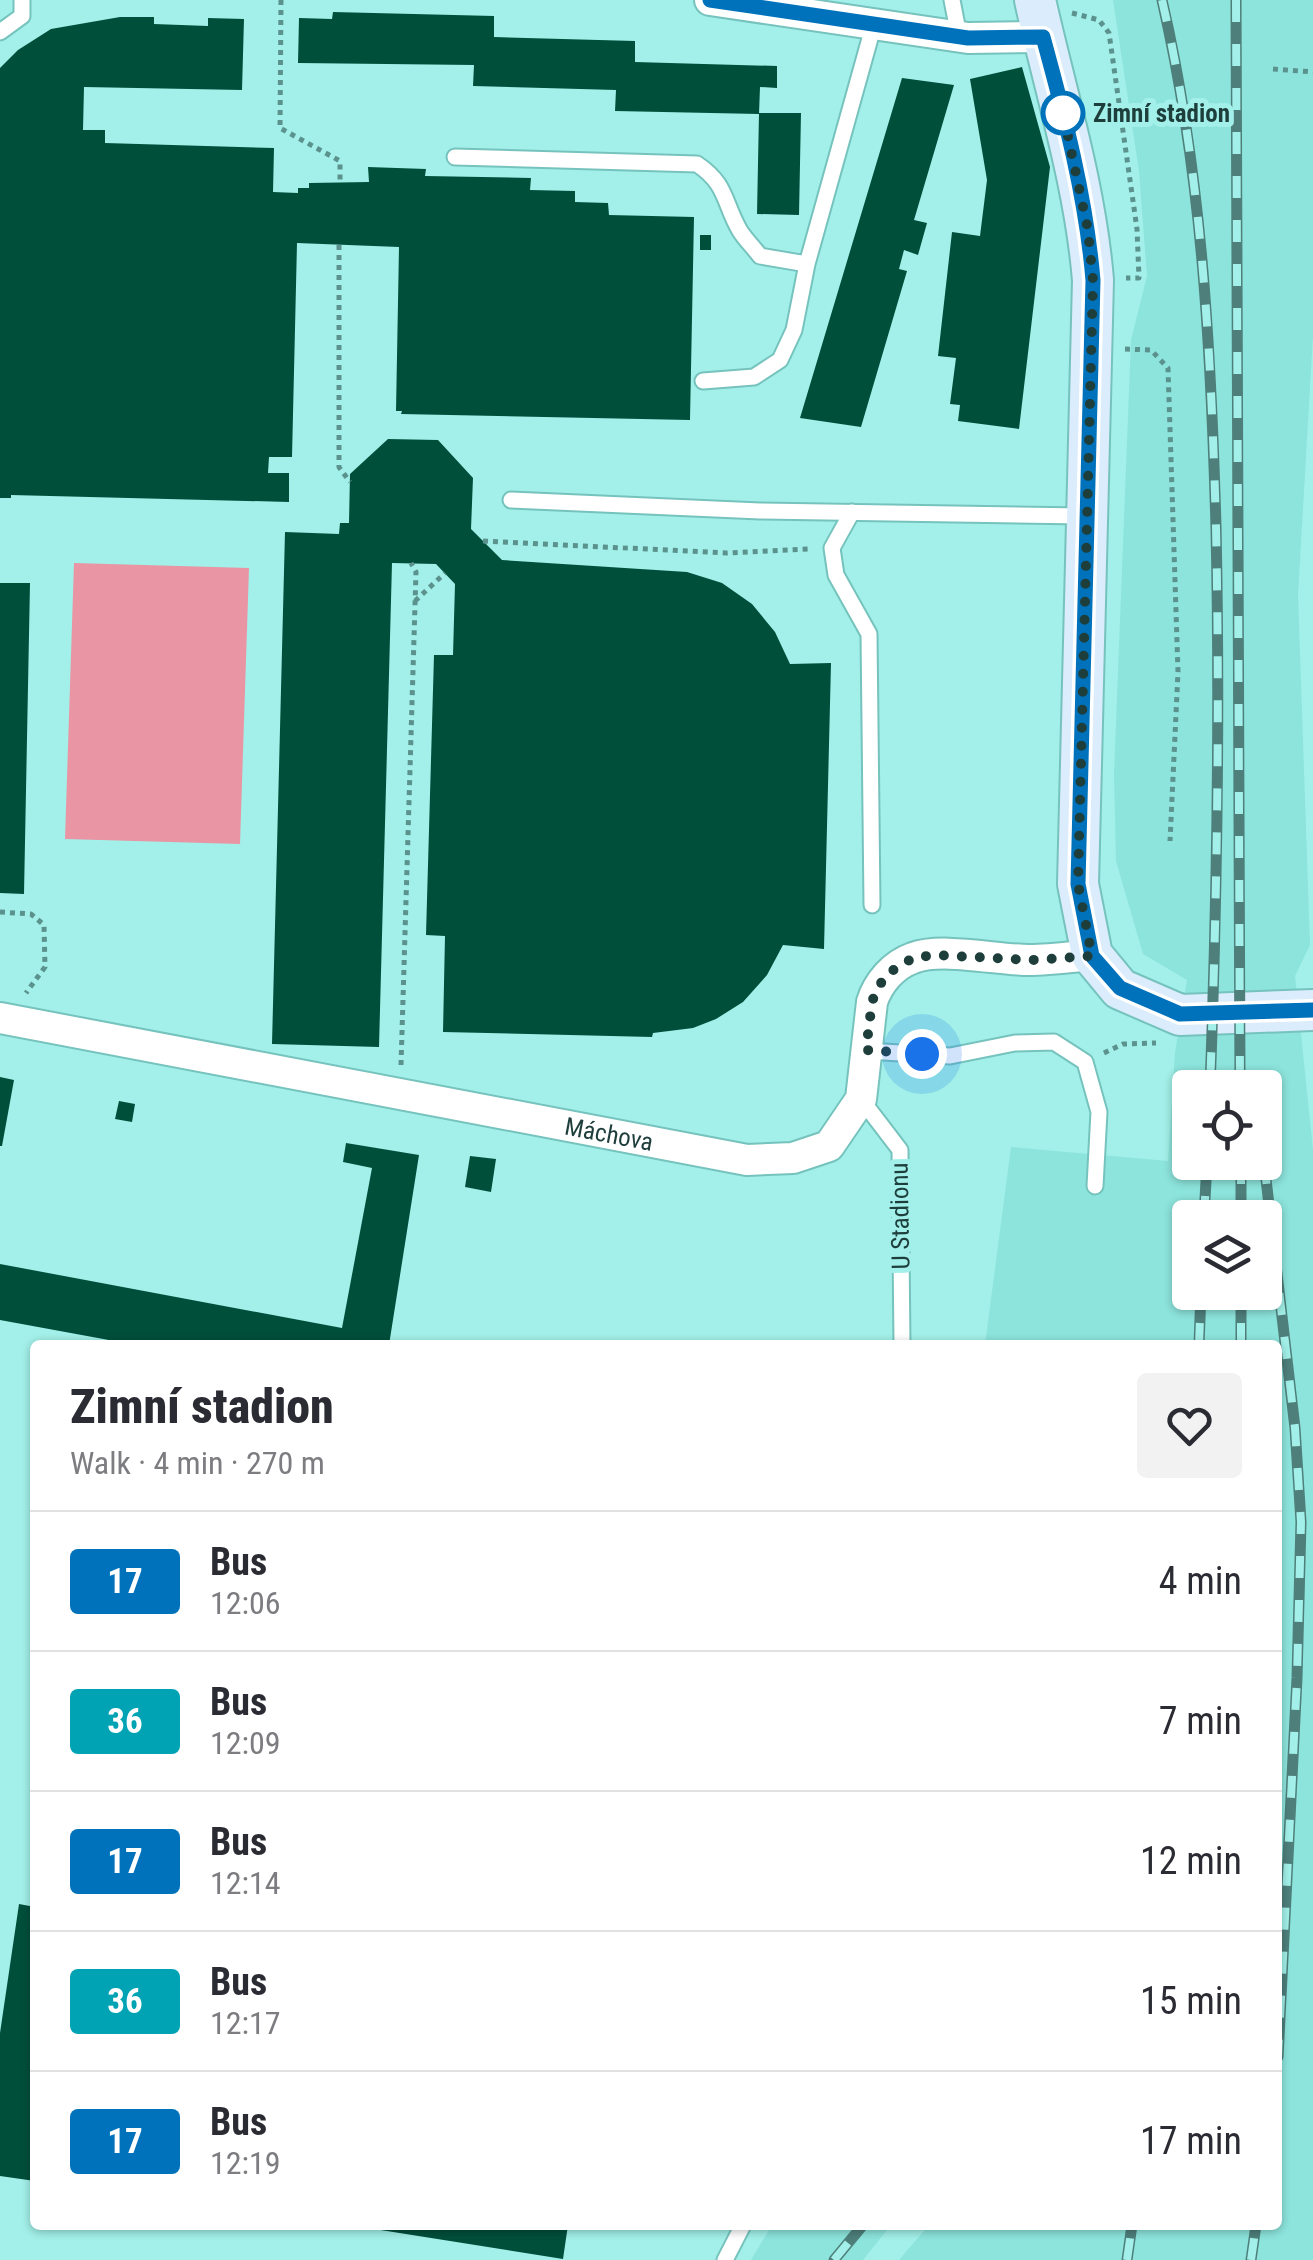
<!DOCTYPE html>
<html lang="en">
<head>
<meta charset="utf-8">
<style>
  :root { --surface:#fff; --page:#f2f2f3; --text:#2b2b33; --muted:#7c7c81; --line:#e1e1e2 }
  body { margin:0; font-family:"Roboto Condensed",sans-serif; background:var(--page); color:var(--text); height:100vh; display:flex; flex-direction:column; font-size:38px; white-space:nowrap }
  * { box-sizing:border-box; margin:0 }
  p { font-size:32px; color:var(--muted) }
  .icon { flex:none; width:55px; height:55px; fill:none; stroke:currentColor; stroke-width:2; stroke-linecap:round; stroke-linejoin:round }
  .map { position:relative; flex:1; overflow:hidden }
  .details { position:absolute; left:30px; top:1340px; width:1252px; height:890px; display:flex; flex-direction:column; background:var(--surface); border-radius:10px; box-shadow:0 2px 8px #0004 }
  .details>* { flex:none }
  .badge { padding:0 20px; border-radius:8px; font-size:35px; line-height:65px }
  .buttons { position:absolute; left:1172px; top:1070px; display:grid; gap:20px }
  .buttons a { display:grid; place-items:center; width:110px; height:110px; border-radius:10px; background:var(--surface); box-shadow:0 2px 8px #0004; font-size:50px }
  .you { position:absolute; width:50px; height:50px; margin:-25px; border:8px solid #fff; border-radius:50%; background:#1a73e8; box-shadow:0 0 0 15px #1a73e833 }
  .map>.badge { position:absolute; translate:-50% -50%; box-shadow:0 0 0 5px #fff }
  .round { display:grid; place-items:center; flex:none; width:105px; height:105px; border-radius:10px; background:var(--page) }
  .summary { display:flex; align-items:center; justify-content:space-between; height:170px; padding:0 40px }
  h1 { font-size:48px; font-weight:800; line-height:75px }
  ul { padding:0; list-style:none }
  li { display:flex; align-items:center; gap:30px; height:140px; padding:0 40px; border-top:2px solid var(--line) }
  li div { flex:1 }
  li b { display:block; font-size:38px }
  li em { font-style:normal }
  li .badge { min-width:110px; font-weight:700; text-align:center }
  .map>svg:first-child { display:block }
  .built { fill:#8ce4dc; fill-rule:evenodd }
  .green { fill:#ea95a3 }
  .building { fill:#004f3b }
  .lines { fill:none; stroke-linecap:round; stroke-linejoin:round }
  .lane-casing { stroke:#76c3bd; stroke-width:19 }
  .street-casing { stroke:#76c3bd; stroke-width:34 }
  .secondary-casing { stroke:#76c3bd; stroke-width:44 }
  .path { stroke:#5c928e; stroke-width:5; stroke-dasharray:5 5; stroke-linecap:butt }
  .lane { stroke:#fff; stroke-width:15 }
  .street { stroke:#fff; stroke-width:30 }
  .secondary { stroke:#dbecfd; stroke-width:40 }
  .rail-casing { stroke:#4e7f7b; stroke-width:11 }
  .rail { stroke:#a2f0e9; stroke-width:8; stroke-dasharray:22; stroke-linecap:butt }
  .line-casing { stroke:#fff; stroke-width:22 }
  .line { stroke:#0072bc; stroke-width:15 }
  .walk { stroke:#1e3e3c; stroke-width:10; stroke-dasharray:0 18 }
  .stop-dot { fill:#fff; stroke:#0072bc; stroke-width:5 }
  .labels { text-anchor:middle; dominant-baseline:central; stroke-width:10; stroke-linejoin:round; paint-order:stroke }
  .stop-label { font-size:25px; font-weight:bold; fill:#1e3e3c; stroke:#a2f0e9; text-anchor:start }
  .street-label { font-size:25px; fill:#1e3e3c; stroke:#a2f0e9 }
</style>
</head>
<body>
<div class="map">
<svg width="1313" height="2260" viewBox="0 0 1313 2260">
  <rect width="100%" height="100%" fill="#a2f0e9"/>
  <path class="built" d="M1113,0H1313V335L1298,595L1310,945L1295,976L1313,1150V2260H899L929,2225H1278V1345H985L1011,1147L1168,1161L1175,1053L1187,980L1143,954L1116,861L1114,774L1131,340L1147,276L1139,171ZM1190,1088H1265V1162H1190ZM1190,1218H1265V1292H1190Z
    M772,2225H891L863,2260H751Z"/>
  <path class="green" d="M74,563L249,568L240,844L65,839Z"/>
  <path class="building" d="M333,12L494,16V37L635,41V62L777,66V88L760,87L759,114L615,111L616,90L473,86L474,65L298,63L299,18L332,19Z
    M120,17H154V24L208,26V18L244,19L242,90L84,87L83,130H105V143L274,148L273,192L298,193V188H309V183L369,182L368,167L426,169L425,176L531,178L530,190L575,191V202L608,203L609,215L694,217L690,420L401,414L402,411H396L399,247L297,243L292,457H269L268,473H289V502L11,495V498H0V68L18,50L51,29Z
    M1022,67L1050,167L1019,429L958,421L960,405L950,404L956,358L938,356L952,232L980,236L987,180L970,79Z
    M902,78L954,85L914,220L927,223L918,255L904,250L899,269L907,271L861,427L800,418Z
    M759,113H801L799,215L757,214Z
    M700,235H711V250H700Z
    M388,439L438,440L473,478L471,529L502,560L687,572L722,583L752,604L775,632L790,664L831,663L824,949L783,945L767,975L743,1002L716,1019L693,1028L653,1033L652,1037L443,1032L445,936L426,935L434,655H453L455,584L436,564L392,563L379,1047L272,1044L285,532L339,534L340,523H349L350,474Z
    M0,583H30L24,894L0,893Z
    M0,1077L14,1080L2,1146H0Z
    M119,1101L135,1104L132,1122L115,1119Z
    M346,1143L419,1155L389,1345H136L0,1320V1264L342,1328L372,1168L343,1162Z
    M470,1156L496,1159L491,1192L465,1187Z
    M19,1904L35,1907V2181L0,2176V2033Z
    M349,2225H568L563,2259Z"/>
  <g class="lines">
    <g class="lane-casing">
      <path id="lane" d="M952,0L959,36
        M0,32L22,16V0
        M455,157L697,164C728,185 723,202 740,231C745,239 754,248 760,256L807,264
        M703,381L754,377L780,360L794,330L807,264L874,24
        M511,500L760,511L1084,516
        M852,512L832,548L836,575L869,634L872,905
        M867,1051L950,1056L1015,1043L1054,1042L1085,1062L1099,1112L1095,1186
        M861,1099L900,1150L902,1345
        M725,2260L743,2225"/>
    </g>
    <g class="street-casing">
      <g id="street">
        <path d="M710,0L968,38L1043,37"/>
        <path id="s1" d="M0,1018L747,1160L793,1158L829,1146L861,1099L872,1002C878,983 893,965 913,958C942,947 997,960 1029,960C1050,960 1071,957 1092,955"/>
      </g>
    </g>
    <g class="secondary-casing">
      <path id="secondary" d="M1035,0C1056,94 1085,184 1093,280L1078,884L1092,955L1120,989L1180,1015L1313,1010"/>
    </g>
    <path class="path" d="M281,0L280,128L340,161V182
      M1072,13L1099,20L1109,33L1137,229L1139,278H1126
      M1273,69L1313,72
      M339,245V467L350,482
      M1125,349L1151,350L1168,368L1178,672L1170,841
      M483,541L727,553L810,549
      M415,601L445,573
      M0,912L31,914L44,925L45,967L26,993
      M1104,1053L1123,1044L1156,1043
      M401,1065L416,572L411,563"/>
    <use href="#lane" class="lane"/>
    <use href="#street" class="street"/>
    <use href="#secondary" class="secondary"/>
    <g class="rail-casing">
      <path id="rail" d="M1162,0C1202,173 1211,350 1216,527C1220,714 1217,901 1210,1088
        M1236,0L1240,1088
        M1241,1162V1218
        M1264,1162L1295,1428L1301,1522L1297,1678L1278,2057
        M1204,1218L1207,1162
        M1199,1345L1201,1292
        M1241,1345V1292
        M834,2260L863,2225
        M1127,2260L1132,2225
        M1251,2260L1256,2225"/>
    </g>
    <use href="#rail" class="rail"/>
  </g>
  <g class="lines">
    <g class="line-casing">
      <path id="line" d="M710,0L968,38L1043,37C1065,117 1086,197 1093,280L1078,884L1092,956L1120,988L1180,1014L1313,1010"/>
    </g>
    <use href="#line" class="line"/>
    <path class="walk" d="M922,1054L866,1050L872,1002L877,988L890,972L913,958L934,955L1032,960L1092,956L1078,884L1093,280L1088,230L1063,113"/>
  </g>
  <circle class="stop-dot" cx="1063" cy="113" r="20"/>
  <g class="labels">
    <g class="stop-label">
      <text x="1093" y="113">Zimní stadion</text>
    </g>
    <g class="street-label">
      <text stroke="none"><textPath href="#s1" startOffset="620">Máchova</textPath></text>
      <text transform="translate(900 1216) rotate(-91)">U Stadionu</text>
    </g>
  </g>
</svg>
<div class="buttons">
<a><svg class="icon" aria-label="locate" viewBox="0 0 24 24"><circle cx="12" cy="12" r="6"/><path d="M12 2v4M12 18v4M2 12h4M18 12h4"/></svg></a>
<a><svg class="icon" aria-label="layers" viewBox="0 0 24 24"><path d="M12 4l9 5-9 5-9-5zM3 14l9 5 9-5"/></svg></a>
</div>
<div class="you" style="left:922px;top:1054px"></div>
<section class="details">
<div class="summary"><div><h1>Zimní stadion</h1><p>Walk · 4 min · 270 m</p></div><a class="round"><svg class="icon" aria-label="heart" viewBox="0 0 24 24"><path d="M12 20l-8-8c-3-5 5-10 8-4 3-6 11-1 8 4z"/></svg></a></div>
<ul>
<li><span class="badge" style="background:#0072bc;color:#fff">17</span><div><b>Bus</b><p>12:06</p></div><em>4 min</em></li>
<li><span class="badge" style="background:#00a3b4;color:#fff">36</span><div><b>Bus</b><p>12:09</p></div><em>7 min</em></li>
<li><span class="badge" style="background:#0072bc;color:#fff">17</span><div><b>Bus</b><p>12:14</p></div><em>12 min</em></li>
<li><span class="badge" style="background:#00a3b4;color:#fff">36</span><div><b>Bus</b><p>12:17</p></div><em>15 min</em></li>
<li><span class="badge" style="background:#0072bc;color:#fff">17</span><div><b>Bus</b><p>12:19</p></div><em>17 min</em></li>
</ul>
</section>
</div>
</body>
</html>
